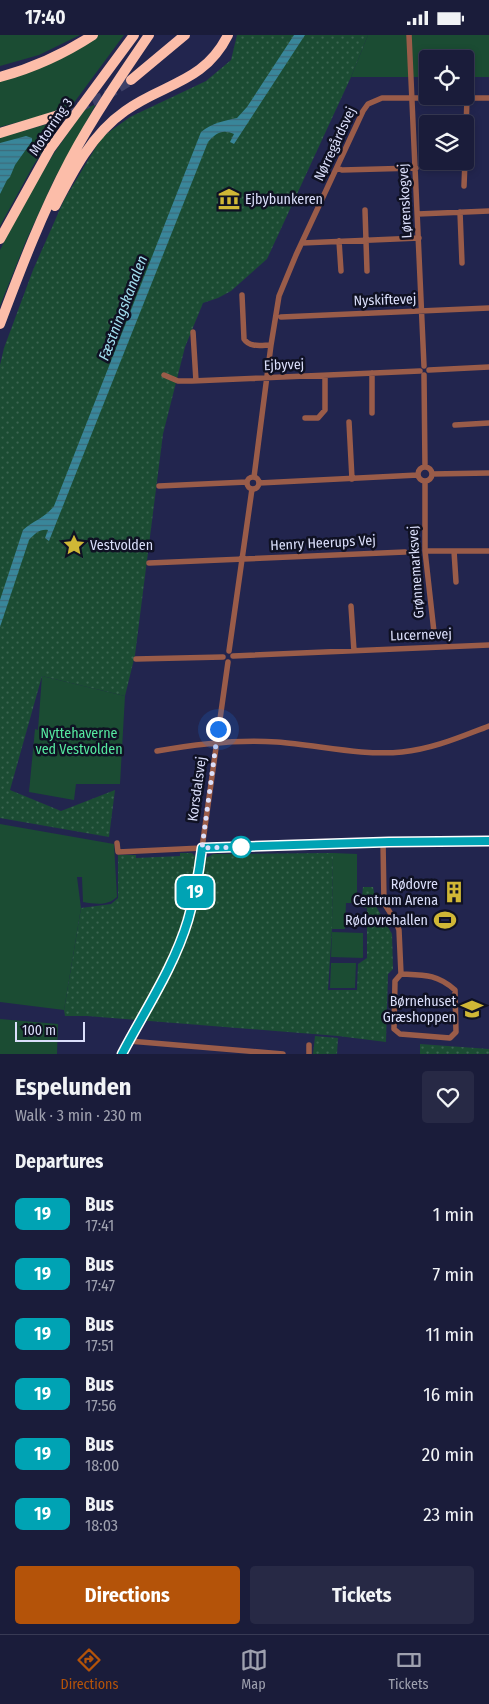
<!DOCTYPE html>
<html lang="en">
<head>
<meta charset="utf-8">
<style>
  :root { --surface:#1a1c3a; --page:#272945; --text:#f1f3f6; --muted:#9fa1af; --line:#383a54; --accent:#b45309 }
  body { margin:0; font-family:"Fira Sans Condensed",sans-serif; background:var(--page); color:var(--text); height:100vh; display:flex; flex-direction:column; font-size:19px; white-space:nowrap }
  * { box-sizing:border-box; margin:0 }
  p { font-size:16px; color:var(--muted) }
  .icon { flex:none; width:28px; height:28px; fill:none; stroke:currentColor; stroke-width:2; stroke-linecap:round; stroke-linejoin:round }
  .map { position:relative; height:1019px; overflow:hidden }
  .side { display:flex; flex-direction:column; background:var(--surface); flex:1 }
  .side>* { flex:none }
  .badge { padding:0 10px; border-radius:8px; font-size:18px; line-height:32px }
  .buttons { position:absolute; left:419px; top:15px; display:grid; gap:10px }
  .buttons a { display:grid; place-items:center; width:55px; height:55px; border-radius:5px; background:var(--surface); box-shadow:0 2px 8px #0003,0 0 0 1px var(--line); font-size:25px }
  .scale { position:absolute; left:15px; bottom:12px; width:70px; box-sizing:border-box; padding-left:5px; border:2px solid #dbdffb; border-top:0; font-size:14px; line-height:18px; white-space:nowrap; color:#dbdffb; -webkit-text-stroke:4px #0f1123; paint-order:stroke }
  .you { position:absolute; width:25px; height:25px; margin:-12px; border:4px solid #fff; border-radius:50%; background:#1a73e8; box-shadow:0 0 0 8px #1a73e833 }
  .map>.badge { position:absolute; translate:-50% -50%; box-shadow:0 0 0 2px #fff }
  h2 { padding:0 15px; font-size:19px; line-height:45px }
  .round { display:grid; place-items:center; flex:none; width:52px; height:52px; border-radius:5px; background:var(--page) }
  .overview { display:flex; align-items:center; justify-content:space-between; height:85px; padding:0 15px }
  h1 { font-size:24px; font-weight:700; line-height:38px }
  .action { display:flex; gap:10px; margin-top:auto; padding:10px 15px }
  .action a { flex:1; height:58px; border-radius:5px; background:var(--accent); color:#fff; font-size:20px; font-weight:700; line-height:58px; text-align:center }
  .action a+a { background:var(--page); color:var(--text) }
  ul { padding:0; list-style:none }
  li { display:flex; align-items:center; gap:15px; height:60px; padding:0 15px }
  li div { flex:1 }
  li b { display:block; font-size:19px }
  li em { font-style:normal }
  li .badge { min-width:55px; font-weight:700; text-align:center }
  .status { display:flex; justify-content:space-between; align-items:center; height:35px; padding:0 25px; background:var(--surface); direction:ltr }
  .status svg { height:14px; fill:currentColor }
  .dock { display:flex; justify-content:space-around; align-items:center; height:70px; border-top:1px solid var(--line); background:var(--surface); font-size:14px; color:var(--muted) }
  .dock a { display:grid; justify-items:center; gap:2px }
  .dock .active { color:var(--accent) }
  .map>svg:first-child { display:block }
  .green { fill:#1b4c33 }
  .park { fill:url(#park-dots) }
  .water { fill:url(#water-rules) }
  .lines { fill:none; stroke-linecap:round; stroke-linejoin:round }
  .highway-tunnel { stroke:#3e4168; stroke-width:10; stroke-dasharray:10 5; stroke-linecap:butt }
  .street { stroke:#9a5c49; stroke-width:5.5 }
  .secondary { stroke:#d97557; stroke-width:8 }
  .highway { stroke:#fcbda9; stroke-width:10 }
  .line-casing { stroke:#fff; stroke-width:11 }
  .line { stroke:#00a3b4; stroke-width:8 }
  .walk { stroke:#dbdffb; stroke-width:5; stroke-dasharray:0 9 }
  .stop-dot { fill:#fff; stroke:#00a3b4; stroke-width:2.5 }
  .labels { text-anchor:middle; dominant-baseline:central; stroke-width:5; stroke-linejoin:round; paint-order:stroke }
  .street-label { font-size:14px; fill:#dbdffb; stroke:#0f1123 }
  .poi-label { font-size:14px; fill:#dbdffb; stroke:#0f1123; text-anchor:end }
  .park-label { font-size:14px; fill:#55e9a0; stroke:#0f1123 }
  .water-label { font-size:15px; font-style:italic; fill:#a3e0f1; stroke:#0f1123 }
</style>
</head>
<body>
<div class="status"><b>17:40</b><svg viewBox="0 0 49 12"><path d="M0 12V9h3v3zM5 12V6h3v6zM10 12V3h3v9zM15 12V0h3v12zM26 1h20v11H26zM47 4h2v5h-2z"/></svg></div>
<div class="map">
<svg width="489" height="1019" viewBox="0 0 489 1019">
  <defs>
    <pattern id="park-dots" width="8" height="8" patternUnits="userSpaceOnUse" patternTransform="scale(1.25)"><rect width="8" height="8" fill="#1b4c33"/><path d="M2 2h.1M6 6h.1" fill="none" stroke="#3c6551" stroke-width="1.8" stroke-linecap="round"/></pattern>
    <pattern id="water-rules" width="6" height="5" patternUnits="userSpaceOnUse" patternTransform="scale(1.25)"><rect width="6" height="5" fill="#39869a"/><path d="M0 2.5h6" fill="none" stroke="#3d6b7a"/></pattern>
  </defs>
  <rect width="100%" height="100%" fill="#22254e"/>
  <path class="green" d="M0,0H80L39,20L0,31Z
    M98,0H124L73,69L38,82L0,92V46L56,26Z
    M368,0H489V42H465V24H428L427,42H351Z
    M96,69L54,145L26,206L0,271V215L18,179L54,118L85,74Z
    M62,85L33,131L0,191V102Z
    M42,641L125,661L120,749H76L74,765L29,757L35,694L38,695Z
    M0,789L114,809L117,862C107,871 96,869 83,867L82,842H77L81,873L64,975L0,967Z
    M333,818L357,819V868H346L345,894H332Z
    M332,897L363,898V923L331,922Z
    M331,928H356L355,953H330Z
    M0,984L58,989L57,1019H0Z"/>
  <path class="park" d="M237,0H368L351,42L267,224L231,256L218,263L203,268L185,312L163,399L135,620L125,661L42,641L10,755L61,776L115,755L109,802L0,783V330L4,313L33,235L64,165L102,102L130,82L206,46L231,25Z
    M180,818H192C197,825 206,824 213,819L333,818L332,894L328,955H357L358,929L367,923V873L361,872L363,852H373L377,873L392,899L393,934L388,939L386,1007L338,1001L87,981H65L64,975L81,873L111,869L118,863V820H136V823L180,821Z
    M315,1001L338,1003L337,1019H313Z
    M420,1009L489,1014V1019H420Z"/>
  <path class="water" d="M294,0H305L234,109L230,107L234,99C222,94 216,98 208,107L49,506L45,503L48,495C39,494 35,499 29,505L0,592V565L23,495C33,486 46,482 54,471L201,97C212,88 223,86 237,83L247,72Z
    M26,101L32,103V106L15,130L10,142L7,145L0,159V108Z"/>
  <g class="lines">
    <path class="highway-tunnel" d="M65,78L105,61L131,45"/>
    <path class="street" d="M409,0L424,331
      M465,126L467,63
      M337,133L342,135L416,133
      M464,151L465,126
      M365,175L367,236
      M460,177L462,228
      M418,179L489,176
      M339,206L341,236
      M302,208L419,203
      M242,260L244,304C250,313 262,310 271,310
      M281,282L489,273
      M193,297L196,346
      M429,335L489,332
      M372,338V378
      M164,340L178,346H192L420,336
      M424,340L425,432
      M305,383H318L325,375V341
      M349,387L352,444
      M455,390L489,388
      M418 439a7 7 0 1 1 14 0a7 7 0 1 1-14 0Z
      M432,439L489,438
      M247 448a6 6 0 1 1 12 0a6 6 0 1 1-12 0Z
      M254,442L271,310L279,261L296,220L363,76L368,69L382,63H489
      M425,446V516L434,597
      M259,448L418,440
      M159,451L247,447
      M425,516H489
      M454,516L456,547
      M149,528L405,517
      M351,571L354,616
      M229,616L252,454
      M233,621L489,610
      M136,624L223,622
      M157,716C196,709 238,704 277,707C318,710 361,721 402,717C433,714 460,702 489,691
      M383,807L384,868L396,887L399,895L401,939L395,946L394,994L400,999L450,1003L456,997L455,955C437,939 424,940 401,939
      M117,808L118,817L202,813L228,627
      M129,1006L283,1019
      M309,1019V1010"/>
    <path class="secondary" d="M122,1019C145,975 174,932 188,885C195,861 199,837 202,813L389,807L489,806"/>
    <path class="highway" d="M0,42C33,33 64,19 93,0
      M131,45L185,0
      M0,98L65,78
      M55,171C73,136 92,99 125,76C164,48 204,48 228,0
      M0,204L50,114L134,0
      M0,289C21,233 42,178 70,125C93,82 121,41 149,0"/>
  </g>
  <g class="lines">
    <g class="line-casing">
      <path id="line" d="M122,1019C145,975 174,932 188,885C195,861 199,837 202,813L389,807L489,806"/>
    </g>
    <use href="#line" class="line"/>
    <path class="walk" d="M218,694L202,813L241,812"/>
  </g>
  <defs>
    <g id="museum-bare" transform="scale(1.725)"><path d="M0-6L6-3V-2H-6V-3ZM-5-1h2V3h-2ZM-1-1h2V3h-2ZM3-1h2V3H3ZM-6 4H6V6H-6Z" fill="#d0b736" stroke="#0f1123" stroke-width="2.5" paint-order="stroke"/></g>
    <g id="sight-bare" transform="scale(1.725)"><path d="M0-6L1.8-2.2L6-1.7L2.9 1.2L3.7 5.4L0 3.3L-3.7 5.4L-2.9 1.2L-6-1.7L-1.8-2.2Z" fill="#d0b736" stroke="#0f1123" stroke-width="2.5" paint-order="stroke"/></g>
    <g id="building-bare" transform="scale(1.725)"><path d="M-4-6H4V6H1V3H-1V6H-4ZM-2.5-4.3h1.7v1.8h-1.7ZM.8-4.3h1.7v1.8H.8ZM-2.5-1h1.7V.8h-1.7ZM.8-1h1.7V.8H.8Z" fill="#d0b736" stroke="#0f1123" stroke-width="2.5" paint-order="stroke"/></g>
    <g id="stadium-bare" transform="scale(1.725)"><path d="M0-5a6.5 5 0 1 0 0 10a6.5 5 0 1 0 0-10ZM-3.5-1.8h7v3.6h-7Z" fill="#d0b736" stroke="#0f1123" stroke-width="2.5" paint-order="stroke"/></g>
    <g id="school-bare" transform="scale(1.725)"><path d="M0-5L7-2L0 1L-7-2ZM-4 1L0 2.5L4 1V4Q0 6-4 4Z" fill="#d0b736" stroke="#0f1123" stroke-width="2.5" paint-order="stroke"/></g>
  </defs>
  <g fill-rule="evenodd">
    <use href="#museum-bare" x="229" y="164"/>
    <use href="#sight-bare" x="74" y="510"/>
    <use href="#building-bare" x="454" y="857"/>
    <use href="#stadium-bare" x="445" y="885"/>
    <use href="#school-bare" x="472" y="974"/>
  </g>
  <circle class="stop-dot" cx="241" cy="812" r="10"/>
  <g class="labels">
    <g class="street-label">
      <text transform="translate(51 92) rotate(-56)">Motorring 3</text>
      <text transform="translate(335 109) rotate(-65)">Nørregårdsvej</text>
      <text transform="translate(405 166) rotate(-93)">Lørenskogvej</text>
      <text transform="translate(385 265) rotate(-2)">Nyskiftevej</text>
      <text transform="translate(284 330) rotate(-2)">Ejbyvej</text>
      <text transform="translate(323 508) rotate(-3)">Henry Heerups Vej</text>
      <text transform="translate(416 537) rotate(-94)">Grønnemarksvej</text>
      <text transform="translate(421 600) rotate(-2)">Lucernevej</text>
      <text transform="translate(197 754) rotate(-82)">Korsdalsvej</text>
    </g>
    <g class="poi-label">
      <text x="245" y="164" text-anchor="start">Ejbybunkeren</text>
      <text x="90" y="510" text-anchor="start">Vestvolden</text>
      <text x="438" y="849">Rødovre<tspan x="438" dy="16">Centrum Arena</tspan></text>
      <text x="428" y="885">Rødovrehallen</text>
      <text x="456" y="966">Børnehuset<tspan x="456" dy="16">Græshoppen</tspan></text>
    </g>
    <g class="park-label">
      <text x="79" y="698">Nyttehaverne<tspan x="79" dy="16">ved Vestvolden</tspan></text>
    </g>
    <g class="water-label">
      <text transform="translate(123 273) rotate(-69)">Fæstningskanalen</text>
    </g>
  </g>
</svg>
<div class="buttons">
<a><svg class="icon" aria-label="locate" viewBox="0 0 24 24"><circle cx="12" cy="12" r="6"/><path d="M12 2v4M12 18v4M2 12h4M18 12h4"/></svg></a>
<a><svg class="icon" aria-label="layers" viewBox="0 0 24 24"><path d="M12 4l9 5-9 5-9-5zM3 14l9 5 9-5"/></svg></a>
</div>
<div class="scale">100 m</div>
<div class="you" style="left:218px;top:694px"></div>
<b class="badge" style="left:195px;top:857px;background:#00a3b4;color:#fff">19</b>
</div>
<section class="side">
<div class="overview"><div><h1>Espelunden</h1><p>Walk · 3 min · 230 m</p></div><a class="round"><svg class="icon" aria-label="heart" viewBox="0 0 24 24"><path d="M12 20l-8-8c-3-5 5-10 8-4 3-6 11-1 8 4z"/></svg></a></div>
<h2>Departures</h2>
<ul>
<li><span class="badge" style="background:#00a3b4;color:#fff">19</span><div><b>Bus</b><p>17:41</p></div><em>1 min</em></li>
<li><span class="badge" style="background:#00a3b4;color:#fff">19</span><div><b>Bus</b><p>17:47</p></div><em>7 min</em></li>
<li><span class="badge" style="background:#00a3b4;color:#fff">19</span><div><b>Bus</b><p>17:51</p></div><em>11 min</em></li>
<li><span class="badge" style="background:#00a3b4;color:#fff">19</span><div><b>Bus</b><p>17:56</p></div><em>16 min</em></li>
<li><span class="badge" style="background:#00a3b4;color:#fff">19</span><div><b>Bus</b><p>18:00</p></div><em>20 min</em></li>
<li><span class="badge" style="background:#00a3b4;color:#fff">19</span><div><b>Bus</b><p>18:03</p></div><em>23 min</em></li>
</ul>
<div class="action"><a>Directions</a><a>Tickets</a></div>
</section>
<nav class="dock">
<a class="active"><svg class="icon" aria-label="directions" viewBox="0 0 24 24"><path d="M12 3l9 9-9 9-9-9zM9 14v-3h6M13 9l2 2-2 2"/></svg>Directions</a>
<a><svg class="icon" aria-label="map" viewBox="0 0 24 24"><path d="M3 6l6-2 6 2 6-2v14l-6 2-6-2-6 2zM9 4v14M15 6v14"/></svg>Map</a>
<a><svg class="icon" aria-label="tickets" viewBox="0 0 24 24"><path d="M3 7h18v10H3zM15 7v10"/></svg>Tickets</a>
</nav>
</body>
</html>
